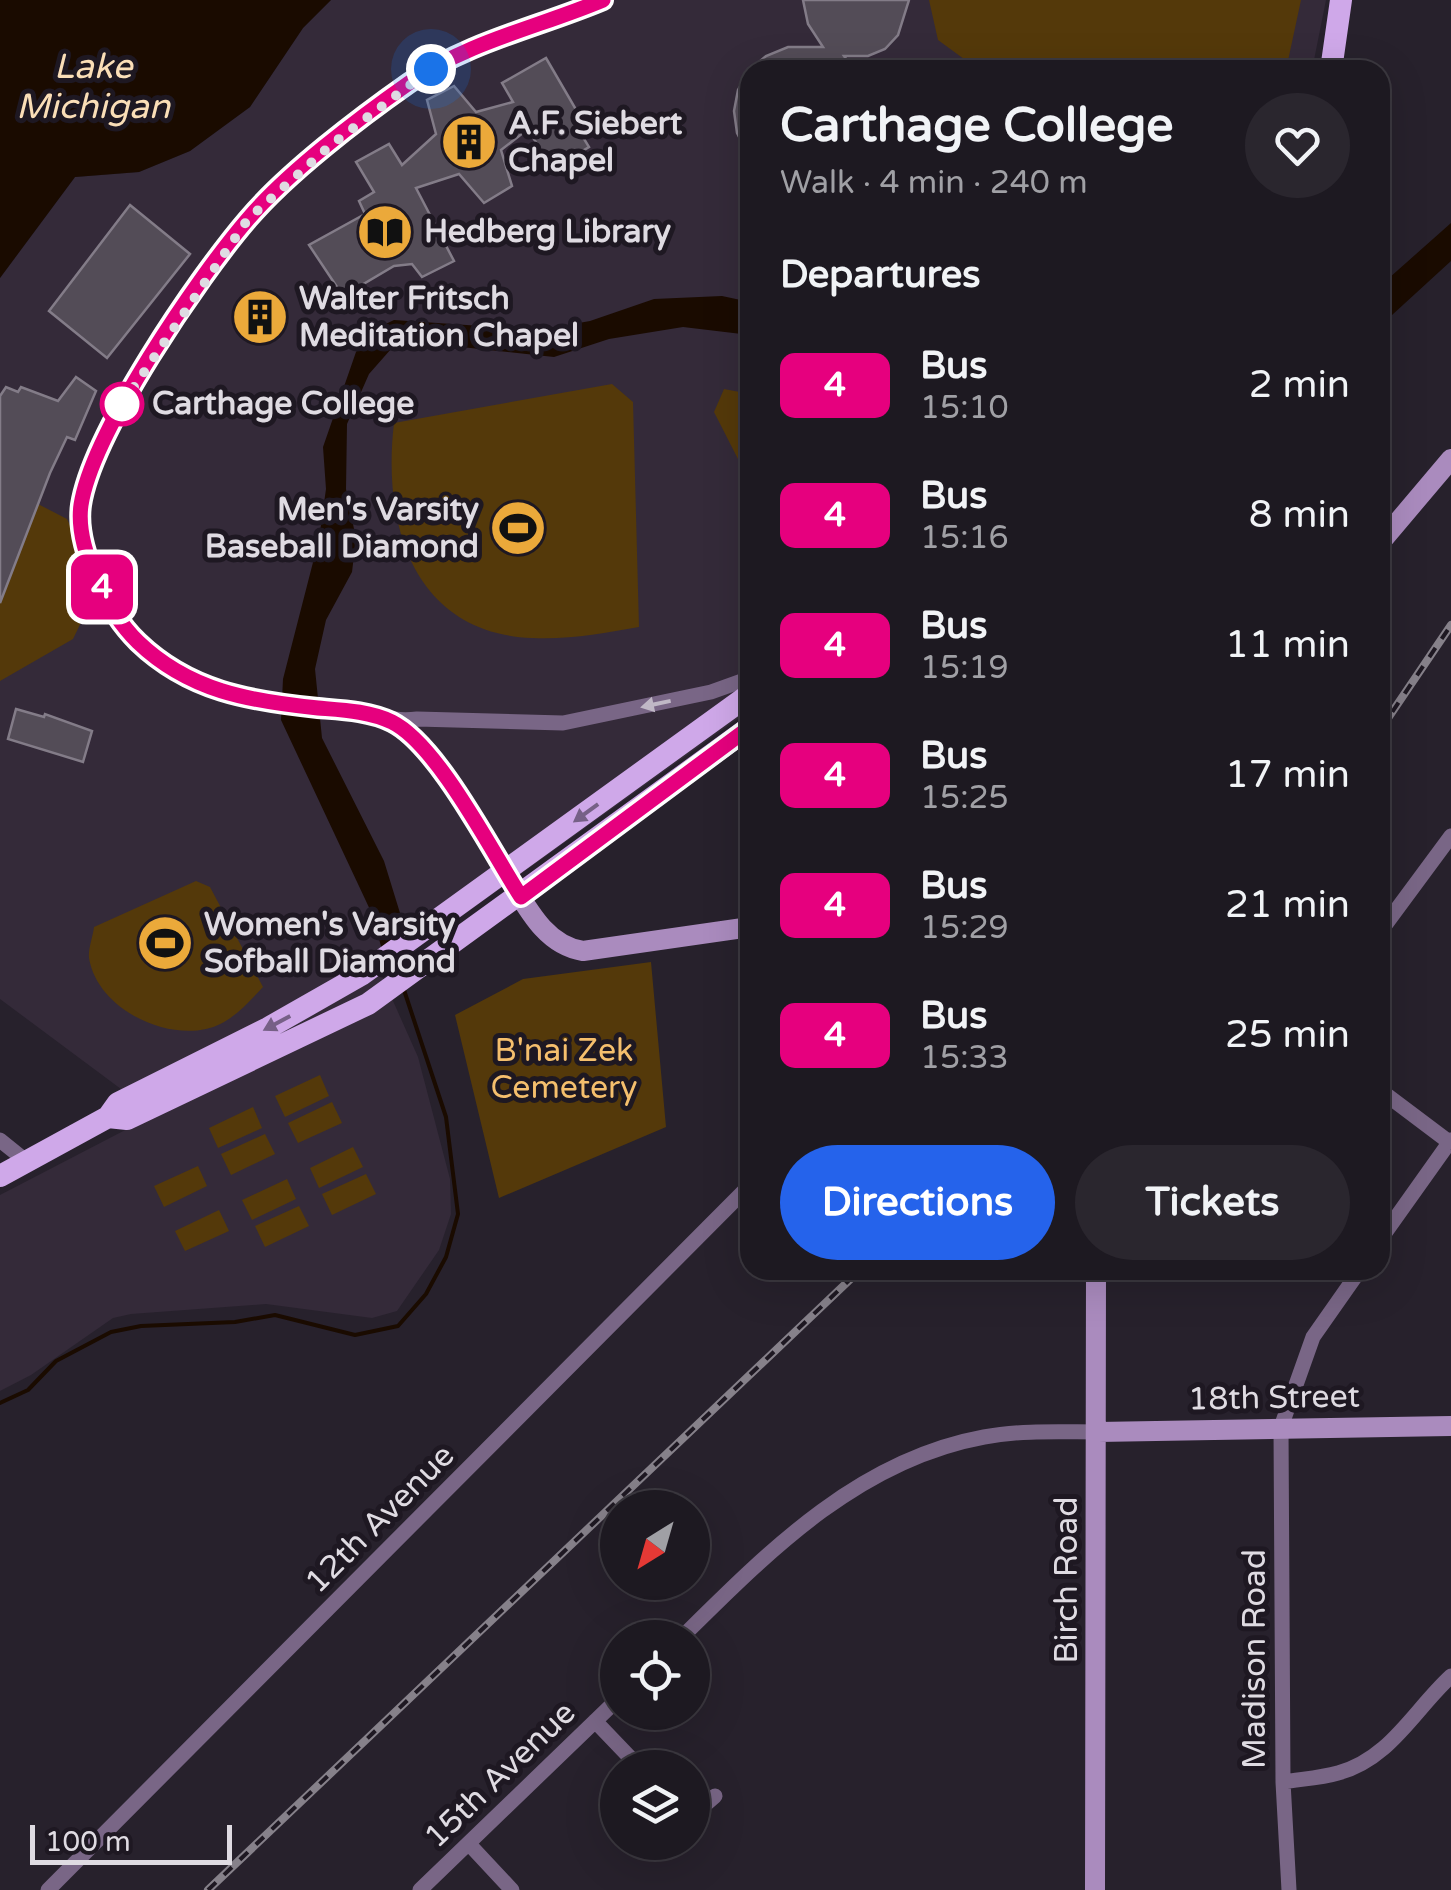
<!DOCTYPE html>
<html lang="en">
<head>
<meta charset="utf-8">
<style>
  :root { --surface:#1d1921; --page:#2a262e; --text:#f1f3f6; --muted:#a0a0a5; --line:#3b383f; --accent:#2563eb }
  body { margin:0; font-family:"Varela Round",sans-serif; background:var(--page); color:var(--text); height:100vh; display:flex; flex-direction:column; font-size:38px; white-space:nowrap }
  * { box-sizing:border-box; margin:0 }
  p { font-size:32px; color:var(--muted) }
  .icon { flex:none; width:55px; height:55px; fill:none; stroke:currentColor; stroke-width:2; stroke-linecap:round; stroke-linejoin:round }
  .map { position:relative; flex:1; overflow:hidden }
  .side { position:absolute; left:740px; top:60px; width:650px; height:1220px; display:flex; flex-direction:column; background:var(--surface); border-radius:30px; box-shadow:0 10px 40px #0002,0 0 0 2px var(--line) }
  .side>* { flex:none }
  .badge { padding:0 20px; border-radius:15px; font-size:35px; line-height:65px }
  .needle { width:65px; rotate:217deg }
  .buttons { position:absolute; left:600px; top:1490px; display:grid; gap:20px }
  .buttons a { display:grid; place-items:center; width:110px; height:110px; border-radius:50%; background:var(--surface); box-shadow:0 10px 40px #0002,0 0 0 2px var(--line); font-size:50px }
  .scale { position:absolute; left:30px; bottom:25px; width:202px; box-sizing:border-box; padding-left:10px; border:5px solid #dfdbe2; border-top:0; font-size:28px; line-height:35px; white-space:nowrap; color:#dfdbe2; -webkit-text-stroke:8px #1e1822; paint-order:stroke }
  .you { position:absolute; width:50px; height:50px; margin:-25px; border:8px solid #fff; border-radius:50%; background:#1a73e8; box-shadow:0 0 0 15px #1a73e833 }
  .map>.badge { position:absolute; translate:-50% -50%; box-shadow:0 0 0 5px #fff }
  h2 { padding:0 40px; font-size:38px; line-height:90px }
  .round { display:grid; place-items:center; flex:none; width:105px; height:105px; border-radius:52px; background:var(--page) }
  .summary { display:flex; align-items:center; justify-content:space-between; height:170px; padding:0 40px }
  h1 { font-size:48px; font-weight:700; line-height:75px }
  .primary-button { display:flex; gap:20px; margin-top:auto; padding:20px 40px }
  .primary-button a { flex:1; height:115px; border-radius:60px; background:var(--accent); color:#fff; font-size:40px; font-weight:700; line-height:115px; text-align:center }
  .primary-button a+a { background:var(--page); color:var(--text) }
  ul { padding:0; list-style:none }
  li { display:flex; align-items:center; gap:30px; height:130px; padding:0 40px }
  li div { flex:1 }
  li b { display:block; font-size:38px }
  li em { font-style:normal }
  li .badge { min-width:110px; font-weight:700; text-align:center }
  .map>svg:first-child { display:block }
  .built { fill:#342a39 }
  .green { fill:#54390a }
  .water { fill:#1a0b00 }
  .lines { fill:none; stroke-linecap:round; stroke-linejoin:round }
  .stream { stroke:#1a0b00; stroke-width:4 }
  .building { fill:#534c57; stroke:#837c88; stroke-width:2.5 }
  .street { stroke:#796686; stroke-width:15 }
  .secondary { stroke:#aa8bbe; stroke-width:20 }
  .primary { stroke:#cfa8e9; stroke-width:22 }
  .rail-casing { stroke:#86818a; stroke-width:8 }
  .rail { stroke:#1e1822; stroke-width:4; stroke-dasharray:11; stroke-linecap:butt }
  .oneway { fill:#c0b8c6 }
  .oneway2 { fill:#766086 }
  .line-casing { stroke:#fff; stroke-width:22 }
  .line { stroke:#e6007e; stroke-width:15 }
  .walk { stroke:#dfdbe2; stroke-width:10; stroke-dasharray:0 18 }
  .stop-dot { fill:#fff; stroke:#e6007e; stroke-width:5 }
  .labels { text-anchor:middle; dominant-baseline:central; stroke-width:10; stroke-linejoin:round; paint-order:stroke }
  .poi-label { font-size:32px; font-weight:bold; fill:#dfdbe2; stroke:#1e1822; text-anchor:start }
  .stop-label { font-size:32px; font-weight:bold; fill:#dfdbe2; stroke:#1e1822; text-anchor:start }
  .park-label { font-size:32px; fill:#f5bf6d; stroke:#1e1822 }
  .street-label { font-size:32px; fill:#dfdbe2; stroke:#1e1822 }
  .water-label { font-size:35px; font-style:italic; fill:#fadeb7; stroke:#1e1822 }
</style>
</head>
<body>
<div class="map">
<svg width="1451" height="1890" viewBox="0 0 1451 1890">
  <rect width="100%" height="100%" fill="#27212c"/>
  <path class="built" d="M331,0H1326L1312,70H750V710L381,974L418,1057L450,1179L451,1214L439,1250L397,1311L372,1318L266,1304L131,1314L113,1318L31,1375L0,1391V1195L131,1127L125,1092L0,999V278L75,177L139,172L190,151L250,107L303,28Z"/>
  <path class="green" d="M929,0H1301L1286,70H979L938,40Z
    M612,384L633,402L639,627C604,633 568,640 532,638C413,633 382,524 394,423Z
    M724,389L750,394V472L739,461L714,412Z
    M38,504L67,519L86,561L92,600L73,639L0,681V603Z
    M196,881L210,887L263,987C247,1004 230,1024 206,1029C161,1039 97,1007 89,958C88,949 93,936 94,927Z
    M651,962L666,1127L499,1198L455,1015L523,979Z
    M320,1075L329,1096L285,1117L275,1096Z
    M332,1102L342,1123L298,1143L288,1123Z
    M253,1107L262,1128L218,1148L209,1128Z
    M265,1134L275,1154L231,1175L221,1154Z
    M353,1147L363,1167L319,1188L310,1168Z
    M198,1166L207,1186L164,1207L154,1186Z
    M366,1174L376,1194L332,1215L322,1194Z
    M287,1179L296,1199L252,1220L242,1200Z
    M299,1206L309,1226L265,1247L255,1226Z
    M219,1210L229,1231L185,1251L175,1231Z"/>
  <path class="water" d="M0,0H331L303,28L250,107L190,151L139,172L75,177L0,278Z
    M1451,223V261L1380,326V286Z
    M722,296L750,302V335L683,327L609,339L554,357L415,342L391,349L369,374L347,424L346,489L356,539L352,572L326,620L315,669L322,738L384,861L404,926V934L382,950L373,916L281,720L283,679L319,539L326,489L323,447L356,352L373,330L394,320L539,330L590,321L654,299Z"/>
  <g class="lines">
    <path class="stream" d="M0,1403L28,1390L56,1361L111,1332L141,1326L235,1322L275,1315L355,1335L398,1326L426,1294L446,1257L458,1214L446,1117L403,987"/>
  </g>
  <path class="building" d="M803,0H909L898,35L885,49L868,56H844L854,70H750L766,56L788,47H823L808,24Z
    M546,58L585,125L578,129L589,147L552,169L528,129L501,150L512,186L484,203L459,174L416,188L454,261L422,277L412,264L394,266L343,296L309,245L365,214L359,201L374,192L356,162L389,144L402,165L436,134L427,100L454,86L476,112L513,102L502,83Z
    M750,69V159L737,133L734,111L738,90Z
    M130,205L190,254L107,358L49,311Z
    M76,377L96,391L75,440L67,437L50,473L0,603V396L6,387L18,392L21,387L58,401Z
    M16,709L44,717L45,714L92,731L83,762L8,739Z"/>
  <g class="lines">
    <path class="street" d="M604,0C539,27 467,42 409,83C359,118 285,174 247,220C201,276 87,439 80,507C76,553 112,619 145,648C204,702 276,702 351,711C377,714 390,722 417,719L563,723L711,692L750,678
      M394,723L421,747L498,853L505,872
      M1380,932L1451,836
      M1380,1090L1449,1142
      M0,1140L26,1161
      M1380,1240L1451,1140
      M681,1638C768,1552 858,1460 984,1437C1022,1430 1060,1432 1098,1432
      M595,1721L640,1768
      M1283,1782C1301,1779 1321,1778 1338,1773C1390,1759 1414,1710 1451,1676
      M692,1816L715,1796
      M469,1844L512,1890
      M48,1890L750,1185
      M420,1890L618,1699
      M1289,1890L1283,1782L1281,1427L1313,1337L1360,1270"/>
    <path class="secondary" d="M1380,543L1451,459
      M505,872C525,903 543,945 583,951L750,927
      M1098,1432L1451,1426
      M1095,1890L1096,1270"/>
    <path class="primary" d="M1331,70L1341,0
      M108,1117L127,1119L368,1004L750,727
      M0,1176L108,1117L118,1103L268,1028L361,975L750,694"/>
    <g class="rail-casing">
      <path id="rail" d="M1380,730L1451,625
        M208,1890L860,1270"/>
    </g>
    <use href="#rail" class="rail"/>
  </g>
  <defs><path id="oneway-solid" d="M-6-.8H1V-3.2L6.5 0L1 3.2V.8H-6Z" transform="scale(2.5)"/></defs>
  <use class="oneway" href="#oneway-solid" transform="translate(656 704) rotate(168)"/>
  <g class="oneway2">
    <use href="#oneway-solid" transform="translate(586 813) rotate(144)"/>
    <use href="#oneway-solid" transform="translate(277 1023) rotate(152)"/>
  </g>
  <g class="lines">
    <g class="line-casing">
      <path id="line" d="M603,0C539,27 467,42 409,83C359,118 287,173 248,219C198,277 92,433 81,505C75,547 108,613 138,642C189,691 249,701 318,708C342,710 369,711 392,722C438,745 492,852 521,897L750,727"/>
    </g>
    <use href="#line" class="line"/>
    <path class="walk" d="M122,404L113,418L248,219L331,145L431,69"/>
  </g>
  <defs>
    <g id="building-disc" transform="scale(2.875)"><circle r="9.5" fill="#eba93a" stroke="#1e1822"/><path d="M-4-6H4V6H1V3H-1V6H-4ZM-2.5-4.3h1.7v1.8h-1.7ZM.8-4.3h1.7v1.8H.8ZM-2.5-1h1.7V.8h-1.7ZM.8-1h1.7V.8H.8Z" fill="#111"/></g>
    <g id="library-disc" transform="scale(2.875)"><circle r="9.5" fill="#eba93a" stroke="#1e1822"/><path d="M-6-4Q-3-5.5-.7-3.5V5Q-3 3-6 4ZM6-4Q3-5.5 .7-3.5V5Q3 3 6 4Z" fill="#111"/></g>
    <g id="stadium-disc" transform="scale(2.875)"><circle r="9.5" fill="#eba93a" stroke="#1e1822"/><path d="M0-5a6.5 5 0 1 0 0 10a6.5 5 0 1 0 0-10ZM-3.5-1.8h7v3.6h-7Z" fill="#111"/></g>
  </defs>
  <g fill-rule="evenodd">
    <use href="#building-disc" x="469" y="142"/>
    <use href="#library-disc" x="385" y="232"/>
    <use href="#building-disc" x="260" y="317"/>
    <use href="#stadium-disc" x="518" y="528"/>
    <use href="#stadium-disc" x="165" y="943"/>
  </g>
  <circle class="stop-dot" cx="122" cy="404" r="20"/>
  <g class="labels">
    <g class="poi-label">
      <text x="508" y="124">A.F. Siebert<tspan x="508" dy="37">Chapel</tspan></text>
      <text x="424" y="232">Hedberg Library</text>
      <text x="299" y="299">Walter Fritsch<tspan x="299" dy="37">Meditation Chapel</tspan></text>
      <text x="479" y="510" text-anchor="end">Men's Varsity<tspan x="479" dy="37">Baseball Diamond</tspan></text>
      <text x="204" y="925">Women's Varsity<tspan x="204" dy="37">Sofball Diamond</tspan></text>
    </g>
    <g class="stop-label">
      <text x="152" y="404">Carthage College</text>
    </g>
    <g class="park-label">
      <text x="564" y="1051">B'nai Zek<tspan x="564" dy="37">Cemetery</tspan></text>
    </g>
    <g class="street-label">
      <text transform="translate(1274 1398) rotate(-1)">18th Street</text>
      <text transform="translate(380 1519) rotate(-45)">12th Avenue</text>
      <text transform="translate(1067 1580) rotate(-90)">Birch Road</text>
      <text transform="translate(1255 1659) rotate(-90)">Madison Road</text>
      <text transform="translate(500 1775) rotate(-44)">15th Avenue</text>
    </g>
    <g class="water-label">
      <text x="93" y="67">Lake<tspan x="93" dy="40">Michigan</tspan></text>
    </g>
  </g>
</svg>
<div class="buttons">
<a><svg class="needle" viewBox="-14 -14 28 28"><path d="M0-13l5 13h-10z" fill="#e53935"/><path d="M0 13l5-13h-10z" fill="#a0a0a5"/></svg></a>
<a><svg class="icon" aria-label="locate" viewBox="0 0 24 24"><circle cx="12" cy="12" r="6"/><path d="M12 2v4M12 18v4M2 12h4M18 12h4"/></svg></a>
<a><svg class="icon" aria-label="layers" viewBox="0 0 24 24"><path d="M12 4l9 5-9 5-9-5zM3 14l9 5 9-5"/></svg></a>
</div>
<div class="scale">100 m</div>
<div class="you" style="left:431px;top:69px"></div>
<b class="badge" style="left:102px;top:587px;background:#e6007e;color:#fff">4</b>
<section class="side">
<div class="summary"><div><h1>Carthage College</h1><p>Walk · 4 min · 240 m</p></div><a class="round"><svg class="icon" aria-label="heart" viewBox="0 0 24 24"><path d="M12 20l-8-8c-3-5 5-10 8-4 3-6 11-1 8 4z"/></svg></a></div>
<h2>Departures</h2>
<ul>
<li><span class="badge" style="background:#e6007e;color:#fff">4</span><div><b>Bus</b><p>15:10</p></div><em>2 min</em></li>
<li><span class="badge" style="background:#e6007e;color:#fff">4</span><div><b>Bus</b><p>15:16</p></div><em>8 min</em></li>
<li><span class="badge" style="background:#e6007e;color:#fff">4</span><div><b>Bus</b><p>15:19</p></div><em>11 min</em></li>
<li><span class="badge" style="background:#e6007e;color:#fff">4</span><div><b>Bus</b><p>15:25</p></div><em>17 min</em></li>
<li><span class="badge" style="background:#e6007e;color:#fff">4</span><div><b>Bus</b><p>15:29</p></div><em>21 min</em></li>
<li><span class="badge" style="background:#e6007e;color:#fff">4</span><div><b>Bus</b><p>15:33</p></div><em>25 min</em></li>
</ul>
<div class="primary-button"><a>Directions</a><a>Tickets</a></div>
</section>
</div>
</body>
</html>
